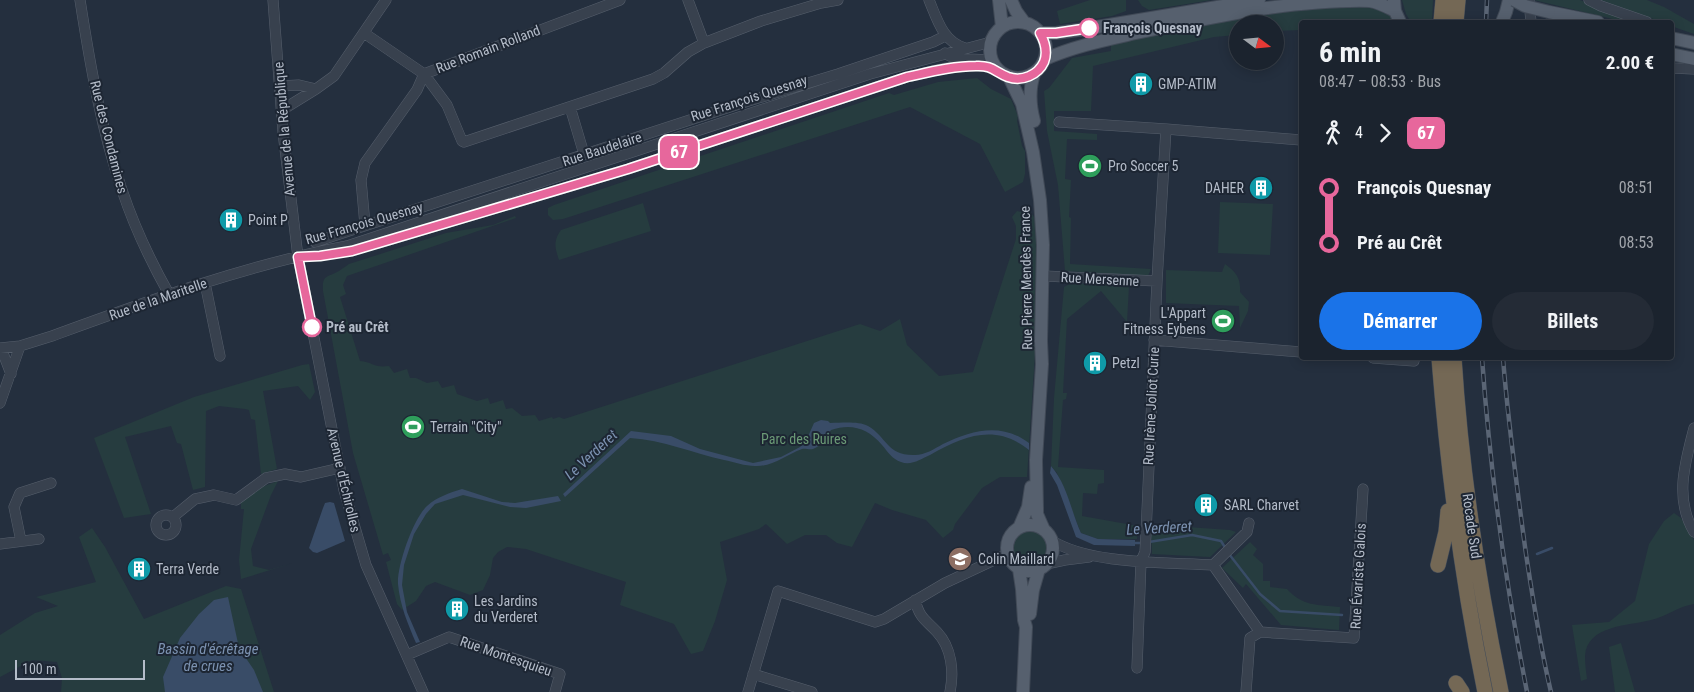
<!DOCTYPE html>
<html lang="fr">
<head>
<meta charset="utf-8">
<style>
  :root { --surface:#1b232e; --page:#242b36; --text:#f1f3f6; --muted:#a0a4aa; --line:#39404a; --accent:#1a73e8 }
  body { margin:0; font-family:"Roboto Condensed",sans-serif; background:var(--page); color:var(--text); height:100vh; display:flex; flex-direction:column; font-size:19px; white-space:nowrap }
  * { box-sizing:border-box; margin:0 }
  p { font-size:16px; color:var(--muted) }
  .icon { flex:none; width:28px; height:28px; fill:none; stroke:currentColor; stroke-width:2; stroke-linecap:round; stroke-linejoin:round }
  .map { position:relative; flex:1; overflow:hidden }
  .sheet { position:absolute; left:1299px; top:20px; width:375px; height:340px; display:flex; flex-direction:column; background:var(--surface); border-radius:5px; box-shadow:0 2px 12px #0003,0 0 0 1px var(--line) }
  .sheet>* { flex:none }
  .badge { padding:0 10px; border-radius:8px; font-size:18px; line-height:32px }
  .needle { width:32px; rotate:106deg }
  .tools { position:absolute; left:1229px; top:15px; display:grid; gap:10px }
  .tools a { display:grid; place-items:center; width:55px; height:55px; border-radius:50%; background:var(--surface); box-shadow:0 2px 12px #0003,0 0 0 1px var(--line); font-size:25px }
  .scale { position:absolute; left:15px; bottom:12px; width:130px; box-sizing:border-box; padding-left:5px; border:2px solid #b4bcc9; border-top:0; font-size:14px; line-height:18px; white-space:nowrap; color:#b4bcc9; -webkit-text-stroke:4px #1d2633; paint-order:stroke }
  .map>.badge { position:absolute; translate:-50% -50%; box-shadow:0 0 0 2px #fff }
  .legs { display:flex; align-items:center; gap:8px; height:55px; padding:0 20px; font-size:16px }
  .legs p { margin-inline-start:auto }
  .overview { display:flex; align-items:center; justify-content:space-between; height:85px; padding:0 20px }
  h1 { font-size:28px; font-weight:700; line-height:38px }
  .primary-button { display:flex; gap:10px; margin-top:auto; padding:10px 20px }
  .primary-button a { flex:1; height:58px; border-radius:30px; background:var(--accent); color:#fff; font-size:20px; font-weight:700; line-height:58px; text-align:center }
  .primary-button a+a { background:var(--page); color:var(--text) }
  ul { padding:0 20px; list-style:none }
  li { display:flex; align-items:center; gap:18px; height:55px; font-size:19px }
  li i { display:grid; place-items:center; width:8px; height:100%; margin:0 6px; background:currentColor }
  li i::after { content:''; width:12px; height:12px; margin:-6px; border:4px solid; border-radius:50%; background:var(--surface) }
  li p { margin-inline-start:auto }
  li:first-child i { background:linear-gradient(#0000 50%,currentColor 0) }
  li:last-child i { background:linear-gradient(currentColor 50%,#0000 0) }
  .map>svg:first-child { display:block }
  .green { fill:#263c3f }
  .water { fill:#394c67 }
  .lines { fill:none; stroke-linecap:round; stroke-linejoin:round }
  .stream { stroke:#394c67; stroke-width:2.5 }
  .minor-casing { stroke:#565f6c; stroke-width:11 }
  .major-casing { stroke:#414a57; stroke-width:14 }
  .highway-casing { stroke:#434c59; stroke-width:16 }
  .minor { stroke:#38414e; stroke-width:10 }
  .major { stroke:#56606e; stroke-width:12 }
  .highway { stroke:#746855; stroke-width:15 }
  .rail-casing { stroke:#5a6575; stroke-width:4.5 }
  .rail { stroke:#1d2633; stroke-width:2.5; stroke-dasharray:8; stroke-linecap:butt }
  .major-bridge-casing { stroke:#414a57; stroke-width:14; stroke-linecap:butt }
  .major-bridge { stroke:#56606e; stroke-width:12 }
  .line-1-casing { stroke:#fff; stroke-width:11 }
  .line-1 { stroke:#e7679c; stroke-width:8 }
  .stop-1-dot { fill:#fff; stroke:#e7679c; stroke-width:2.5 }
  .labels { text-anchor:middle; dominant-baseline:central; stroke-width:4; stroke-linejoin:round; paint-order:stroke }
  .stop-label { font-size:14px; font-weight:bold; fill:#b4bcc9; stroke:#1d2633; text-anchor:start }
  .street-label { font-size:14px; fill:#b4bcc9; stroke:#1d2633 }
  .poi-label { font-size:14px; fill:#b4bcc9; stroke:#1d2633; text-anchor:start }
  .park-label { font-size:14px; fill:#6b9a76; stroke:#1d2633 }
  .water-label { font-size:15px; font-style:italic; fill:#7c92b1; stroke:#1d2633 }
</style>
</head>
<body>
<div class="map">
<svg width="1694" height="692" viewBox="0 0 1694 692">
  <rect width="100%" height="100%" fill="#242f3e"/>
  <path class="green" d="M1090,0H1126V11L1112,16L1060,24L1057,11Z
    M1138,0H1212L1149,10L1142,6Z
    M1402,0H1433L1432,22H1411L1406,14Z
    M1534,0H1580L1634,22H1625Z
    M1601,0H1647L1664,7L1694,24V34L1671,26V22H1662Z
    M1370,5L1390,16L1394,22H1301V30L1275,31V24H1238L1237,35L1214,37L1093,66L1091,111H1054V131L1097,134V140L1067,139L1065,179L1071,180L1069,217L1071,218L1070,264L1151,269L1148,276L1065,271L1058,185L1047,131L1044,91L1049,88L1072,58L1111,51V43L1225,19L1296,8Z
    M977,78L991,89L1011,99L1018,116L1017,121L1022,146L1025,151V174L1023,182L1005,192L980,144L910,107L563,219L553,220L548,215V208L554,205L889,93L894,95L938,82Z
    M1220,202L1273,204L1270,255L1218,253Z
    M643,203L651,231L559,260C555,248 553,241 561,230Z
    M1017,211L1033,215L1038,225L1037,323L1027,477H1000L982,488L955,524L953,530L943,538L926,520L892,510L875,503L852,547L837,543L826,535H805L787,544L766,524L759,529L720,542L727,580L715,621L703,651L691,654L674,624L620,605L626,582L526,549L507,547L498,552L493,558L490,575L483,590L470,595L435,582L426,586L416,601L402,610L397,604L386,562L391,560L388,553L383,555L353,453L323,291C322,274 327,278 339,271C342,269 346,266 349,264L446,233L493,225L515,216L516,218L347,276L343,285L346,294L340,297L360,361C373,362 373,368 389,366L394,373L407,369L410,378H416L427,383L438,381L442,388L454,385L457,394L477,401L488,398L490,404L503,400L506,409L512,408L522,416L535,415L539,421L552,417L553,419L559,417L564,419L860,324L880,331L900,319L907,345L939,376L973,372L1016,239V226L1012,217Z
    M1225,264C1236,272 1241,278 1240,292L1249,302L1248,311L1240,328L1239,306L1166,303V270L1222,272Z
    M1072,283L1129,286L1127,322L1101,291L1067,319L1063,393H1067L1066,399L1063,400L1058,467L1104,470V483L1098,484L1097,494L1083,493L1082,516L1138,526L1137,539H1098L1081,533L1057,473L1051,466L1054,398L1064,287Z
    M309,364L315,392L310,400L298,386L263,391L277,469L261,474L255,420L251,419L249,410L245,409L219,406L206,411L205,487L193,490L181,444L177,443L171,426L125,437L151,514L124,518L94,438L194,397L302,365Z
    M278,481L271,495L251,549L253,566L269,570L293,563L241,579L239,560L244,509H241V502L259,488Z
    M1674,513L1681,518L1694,540V604C1678,606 1666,617 1651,620C1628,626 1587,625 1585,656C1585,664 1586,672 1587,679L1581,681L1572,625L1609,622L1635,601L1649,544L1664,521Z
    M1173,526L1230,530L1236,532L1210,557L1152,554L1151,527L1170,528Z
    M92,528L105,547L144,619L226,586L241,589L274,692H61L62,678L57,662L32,660L0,677V635L35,613L58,606L36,597L96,582L79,537Z
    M1013 547a17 17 0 1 1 34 0a17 17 0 1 1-34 0Z
    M1250,542L1257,549L1253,555L1263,564V581H1270V587L1287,589C1302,606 1318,605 1340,607L1339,630L1281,625L1246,584L1243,588L1222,568Z
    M1621,643L1635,692H1615L1609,647Z"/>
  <path class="water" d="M821,420L828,421L830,423C842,423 858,421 868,426C887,437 887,456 915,455C925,455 934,449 943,444C972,430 1001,422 1029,443V450C995,423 964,436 930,455C921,459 911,466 901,462C892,459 888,452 882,445C868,428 851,423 831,430C826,437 822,446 813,449C809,450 805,448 802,449C786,455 772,467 755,466C745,466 734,462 724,460C693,453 663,440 630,438L565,497L563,494L631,431L671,436L700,449L753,463L781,457L800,447L806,441L814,423Z
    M1051,466C1067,484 1071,511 1081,533L1098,539L1135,540V546L1094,545L1076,537L1057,485L1050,473Z
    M462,489L502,502L515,503L558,496L561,501L526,508L510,507L463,495L435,504L426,514L414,534L404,565L402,585L407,612L420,642L416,643C408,624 400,606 398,584C397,566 413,519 427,506C437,497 449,493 462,489Z
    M330,502L334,503L345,541L317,553L313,552L309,548L323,508L325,503Z
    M228,597L239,648L254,670L263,692H165L163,677L180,638L199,614L214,600Z"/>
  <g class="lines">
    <path class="stream" d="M1149,542L1192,535L1221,541L1226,549
      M1132,543H1144
      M1229,554L1260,594L1280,611L1342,615
      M1537,554L1552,548"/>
    <g class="minor-casing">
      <path id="minor" d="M80,0C90,64 101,129 122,190C134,226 151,262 169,294
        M273,0L283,132L298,257L344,490L366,565L423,692
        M688,0L704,43
        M929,0C937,19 943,42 965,48
        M1529,0L1531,22
        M1589,0L1601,6L1647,22
        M364,33L424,74L620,0
        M945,53C959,64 975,56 992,61
        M1671,68L1694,69
        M424,74L447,105L462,141L464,142L653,79L664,73L688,52L704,43L761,21L821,3L838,0
        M280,86L299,85L316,89
        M570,107L584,154
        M282,110L316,89L334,76L386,0
        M1059,122L1166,129
        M365,225L361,180L365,163L417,90L424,74
        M315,242L742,103L838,74L933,42L945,36
        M379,243L628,169L907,77C935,71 969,59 997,70
        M1044,276L1157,281
        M205,283L220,356
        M1154,340L1301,352
        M0,348L20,346L52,336C148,301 246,265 347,246L870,74L991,42
        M1,348L11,374
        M1373,358L1414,361
        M0,403L20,346
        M1694,428C1685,463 1674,498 1694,532
        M156 525a10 10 0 1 1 20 0a10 10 0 1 1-20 0Z
        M173,517L195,499L214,495L236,500L266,478L285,474L301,477L340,468
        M1051,540C1089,565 1167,562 1213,565L1260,632L1354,638L1363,489
        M21,541L14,507L20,493L51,483
        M0,544L39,539
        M1046,564L1065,560L1089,557
        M1213,565L1247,532L1249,523
        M915,600C920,619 925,619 937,632C952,648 954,672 950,692
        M407,655L449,637L560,674L555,692
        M1137,668L1141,561L1145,552L1146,534L1157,281L1166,129L1301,140
        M753,674L812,692
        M748,692L778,591L875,622L884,619L945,583L1007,554
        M1246,692L1250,638L1260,632"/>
    </g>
    <g class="major-casing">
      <path id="major" d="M999,0L1002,27
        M1011,0L1016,11L1024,22
        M1394,0L1395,11L1400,22
        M1549,12L1598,22
        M990 50a28 28 0 1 1 56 0a28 28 0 1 1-56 0Z
        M1502,22L1506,12L1509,0
        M1040,33H1056L1085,29L1259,0
        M1671,38L1694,43
        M1671,54L1694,59
        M1045,59C1075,46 1105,40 1136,33C1178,24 1218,16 1260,9C1296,4 1335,0 1370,1C1380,3 1387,7 1395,11
        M1009,77L1022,104L1033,152L1040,200L1043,245L1041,341L1042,364L1036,460L1037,508V514L1044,530
        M1034,121C1030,106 1029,89 1034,74
        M1007 548a23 23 0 1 1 46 0a23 23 0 1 1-46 0Z
        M1019,528L1028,507L1031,487
        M1019,569L1022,589L1024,620L1026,627L1023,692
        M1030,614L1033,590L1039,569"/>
    </g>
    <g class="highway-casing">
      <path id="highway" d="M1441,22L1443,0
        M1456,22L1458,0
        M1439,358C1448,471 1462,580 1485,692
        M1454,358C1461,470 1478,581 1501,692
        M1438,565L1446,532L1448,511
        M1456,683L1462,692"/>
    </g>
    <use href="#minor" class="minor"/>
    <use href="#major" class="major"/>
    <use href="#highway" class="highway"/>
    <g class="rail-casing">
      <path id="rail" d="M1486,22L1487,0
        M1482,358C1490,470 1505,581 1527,692
        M1503,358C1508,423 1517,488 1526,554C1533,600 1540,647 1551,692"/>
    </g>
    <use href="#rail" class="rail"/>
    <g class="major-bridge-casing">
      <path id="major-bridge" d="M1514,0L1525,6L1549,12"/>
    </g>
    <use href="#major-bridge" class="major-bridge"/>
  </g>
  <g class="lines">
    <g class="line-1-casing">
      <path id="line-1" d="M312,327L298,257L320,256L352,251L628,169L907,77C930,72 953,66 976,66C992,65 995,72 1008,77C1022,82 1038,75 1044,62C1048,52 1045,42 1040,33H1056L1089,28"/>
    </g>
    <use href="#line-1" class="line-1"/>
  </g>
  <defs>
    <g id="building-disc" transform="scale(1.25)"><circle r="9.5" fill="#0f9aa8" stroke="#1d2633"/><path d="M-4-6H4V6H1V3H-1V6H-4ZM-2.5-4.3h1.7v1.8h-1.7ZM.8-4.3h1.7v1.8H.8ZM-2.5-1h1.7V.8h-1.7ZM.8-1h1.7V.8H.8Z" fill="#fff"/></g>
    <g id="stadium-disc" transform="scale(1.25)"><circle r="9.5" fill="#2e9e5b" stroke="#1d2633"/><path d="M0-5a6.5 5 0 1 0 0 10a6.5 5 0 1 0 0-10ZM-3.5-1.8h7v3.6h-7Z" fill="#fff"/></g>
    <g id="school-disc" transform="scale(1.25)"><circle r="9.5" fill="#8d6e63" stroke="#1d2633"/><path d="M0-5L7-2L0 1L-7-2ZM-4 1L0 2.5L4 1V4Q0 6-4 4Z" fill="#fff"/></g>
  </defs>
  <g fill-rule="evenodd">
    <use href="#building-disc" x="1141" y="84"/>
    <use href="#stadium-disc" x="1090" y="166"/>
    <use href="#building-disc" x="1261" y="188"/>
    <use href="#building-disc" x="231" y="220"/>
    <use href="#stadium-disc" x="1223" y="321"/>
    <use href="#building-disc" x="1095" y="363"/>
    <use href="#stadium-disc" x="413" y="427"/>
    <use href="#building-disc" x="1206" y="505"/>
    <use href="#school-disc" x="960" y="559"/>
    <use href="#building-disc" x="139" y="569"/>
    <use href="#building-disc" x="457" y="609"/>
  </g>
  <g class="stop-1-dot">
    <circle cx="1089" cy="28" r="9"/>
    <circle cx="312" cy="327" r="9"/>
  </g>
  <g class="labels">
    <g class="stop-label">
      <text x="1103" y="28">François Quesnay</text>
      <text x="326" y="327">Pré au Crêt</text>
    </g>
    <g class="street-label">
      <text transform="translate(488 49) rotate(-21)">Rue Romain Rolland</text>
      <text transform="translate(749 98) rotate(-18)">Rue François Quesnay</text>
      <text transform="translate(284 129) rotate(-95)">Avenue de la République</text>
      <text transform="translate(109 137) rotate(76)">Rue des Condamines</text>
      <text transform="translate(602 149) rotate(-18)">Rue Baudelaire</text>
      <text transform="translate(364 223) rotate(-16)">Rue François Quesnay</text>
      <text transform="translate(1026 278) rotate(-91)">Rue Pierre Mendès France</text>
      <text transform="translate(1100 279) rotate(3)">Rue Mersenne</text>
      <text transform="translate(158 299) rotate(-19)">Rue de la Maritelle</text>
      <text transform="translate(1151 406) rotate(-87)">Rue Irène Joliot Curie</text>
      <text transform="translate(344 480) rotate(77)">Avenue d'Échirolles</text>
      <text transform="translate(1472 526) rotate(82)">Rocade Sud</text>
      <text transform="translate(1358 576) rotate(-87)">Rue Évariste Galois</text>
      <text transform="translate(506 656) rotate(19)">Rue Montesquieu</text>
    </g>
    <g class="poi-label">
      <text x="1158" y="84">GMP-ATIM</text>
      <text x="1108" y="166">Pro Soccer 5</text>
      <text x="1244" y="188" text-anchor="end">DAHER</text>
      <text x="248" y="220">Point P</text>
      <text x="1206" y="313" text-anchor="end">L'Appart<tspan x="1206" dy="16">Fitness Eybens</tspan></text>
      <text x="1112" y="363">Petzl</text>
      <text x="430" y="427">Terrain "City"</text>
      <text x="1224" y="505">SARL Charvet</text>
      <text x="978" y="559">Colin Maillard</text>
      <text x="156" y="569">Terra Verde</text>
      <text x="474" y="601">Les Jardins<tspan x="474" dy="16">du Verderet</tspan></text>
    </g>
    <g class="park-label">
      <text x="804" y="439">Parc des Ruires</text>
    </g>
    <g class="water-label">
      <text transform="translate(591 455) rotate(-43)">Le Verderet</text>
      <text transform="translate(1159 528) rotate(-3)">Le Verderet</text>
      <text x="208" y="649">Bassin d'écrêtage<tspan x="208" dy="17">de crues</tspan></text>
    </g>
  </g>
</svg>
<div class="tools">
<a><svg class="needle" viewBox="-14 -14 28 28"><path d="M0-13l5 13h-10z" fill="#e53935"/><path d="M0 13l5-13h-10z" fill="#a0a4aa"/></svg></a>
</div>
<div class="scale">100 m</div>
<b class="badge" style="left:679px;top:152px;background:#e7679c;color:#fff">67</b>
<section class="sheet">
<div class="overview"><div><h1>6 min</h1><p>08:47 – 08:53 · Bus</p></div><b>2.00 €</b></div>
<div class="legs"><svg class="icon" aria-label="walk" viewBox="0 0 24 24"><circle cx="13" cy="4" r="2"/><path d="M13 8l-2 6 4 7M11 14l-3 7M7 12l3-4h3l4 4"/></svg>4<svg class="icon" aria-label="forward" viewBox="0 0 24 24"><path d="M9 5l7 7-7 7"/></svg><b class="badge" style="background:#e7679c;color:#fff">67</b></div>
<ul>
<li><i style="color:#e7679c"></i><b>François Quesnay</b><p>08:51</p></li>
<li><i style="color:#e7679c"></i><b>Pré au Crêt</b><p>08:53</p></li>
</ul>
<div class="primary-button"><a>Démarrer</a><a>Billets</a></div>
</section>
</div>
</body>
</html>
